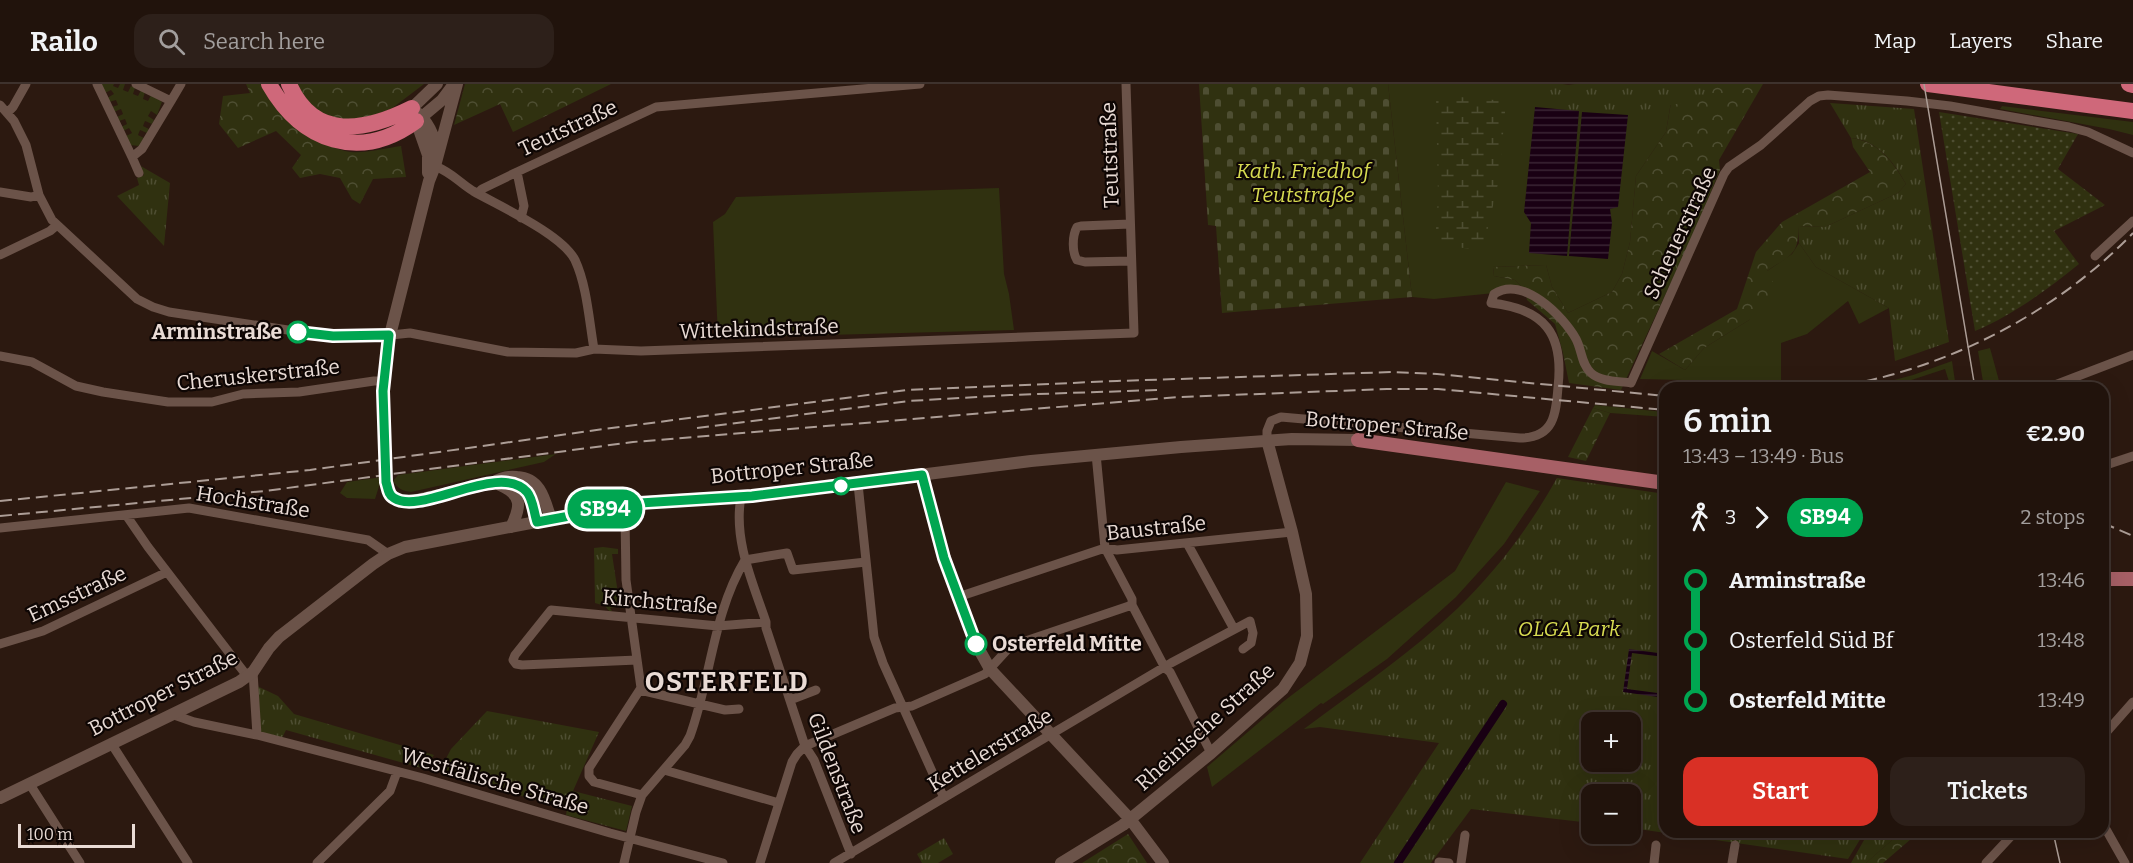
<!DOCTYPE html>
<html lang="en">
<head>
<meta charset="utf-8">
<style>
  :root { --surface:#21130c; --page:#2d201a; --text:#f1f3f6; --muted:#a29e9d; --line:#3e322d; --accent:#d93025 }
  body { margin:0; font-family:Bitter,serif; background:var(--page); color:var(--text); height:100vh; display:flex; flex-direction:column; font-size:22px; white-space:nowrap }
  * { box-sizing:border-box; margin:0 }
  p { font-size:20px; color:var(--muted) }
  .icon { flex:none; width:33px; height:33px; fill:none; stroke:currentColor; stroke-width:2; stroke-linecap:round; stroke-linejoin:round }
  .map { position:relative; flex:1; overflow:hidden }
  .sheet { position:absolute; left:1659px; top:298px; width:450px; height:456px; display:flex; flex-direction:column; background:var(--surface); border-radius:18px; box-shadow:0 6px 24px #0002,0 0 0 2px var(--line) }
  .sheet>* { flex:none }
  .badge { padding:0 12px; border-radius:20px; font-size:21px; line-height:39px }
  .tools { position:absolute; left:1581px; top:628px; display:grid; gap:12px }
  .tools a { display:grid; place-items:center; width:60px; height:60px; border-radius:12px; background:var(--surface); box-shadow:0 6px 24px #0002,0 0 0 2px var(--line); font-size:30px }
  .scale { position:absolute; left:18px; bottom:15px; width:117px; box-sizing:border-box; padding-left:6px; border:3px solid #e9dbd5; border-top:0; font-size:16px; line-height:21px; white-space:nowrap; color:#e9dbd5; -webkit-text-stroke:4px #0e0604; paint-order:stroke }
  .map>.badge { position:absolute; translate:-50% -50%; box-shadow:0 0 0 3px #fff }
  .legs { display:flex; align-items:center; gap:9px; height:66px; padding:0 24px; font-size:20px }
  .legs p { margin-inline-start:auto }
  .overview { display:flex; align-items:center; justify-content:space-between; height:102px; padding:0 24px }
  h1 { font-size:33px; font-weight:600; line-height:45px }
  .action { display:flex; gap:12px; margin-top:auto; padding:12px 24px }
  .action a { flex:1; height:69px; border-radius:18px; background:var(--accent); color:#fff; font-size:24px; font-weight:600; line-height:69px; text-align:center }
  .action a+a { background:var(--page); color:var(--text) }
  ul { padding:0 24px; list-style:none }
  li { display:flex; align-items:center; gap:21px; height:60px; font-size:22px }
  li i { display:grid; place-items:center; width:9px; height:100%; margin:0 8px; background:currentColor }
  li i::after { content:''; width:15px; height:15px; margin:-8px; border:4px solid; border-radius:50%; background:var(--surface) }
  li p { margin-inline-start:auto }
  li:first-child i { background:linear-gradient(#0000 50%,currentColor 0) }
  li:last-child i { background:linear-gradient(currentColor 50%,#0000 0) }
  header { display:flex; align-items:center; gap:36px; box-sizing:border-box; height:84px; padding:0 30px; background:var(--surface); border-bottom:2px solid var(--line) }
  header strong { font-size:28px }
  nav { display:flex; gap:33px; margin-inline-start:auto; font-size:21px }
  .search { width:420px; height:54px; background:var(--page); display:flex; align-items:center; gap:15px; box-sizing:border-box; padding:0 21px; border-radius:18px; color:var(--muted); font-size:22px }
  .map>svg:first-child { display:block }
  .grass { fill:#303110 }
  .forest { fill:url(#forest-crowns) }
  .wetland { fill:url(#wetland-marsh) }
  .cemetery { fill:url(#cemetery-stones) }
  .park { fill:url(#park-tufts); fill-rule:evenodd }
  .garden { fill:url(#garden-dots) }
  .water { fill:url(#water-rules) }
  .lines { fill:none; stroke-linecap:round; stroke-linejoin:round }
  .canal { stroke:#190013; stroke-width:8 }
  .secondary-tunnel { stroke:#48362e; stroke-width:12; stroke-dasharray:12 6; stroke-linecap:butt }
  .street { stroke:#6b5349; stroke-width:9 }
  .secondary { stroke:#6b5349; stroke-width:12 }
  .primary { stroke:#a76066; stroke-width:14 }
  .highway { stroke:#cf687a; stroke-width:16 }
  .tram { stroke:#ac9d96; stroke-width:1.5 }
  .rail { stroke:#ac9d96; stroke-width:2; stroke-dasharray:12 6; stroke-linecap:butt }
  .line-1-casing { stroke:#fff; stroke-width:14 }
  .line-1 { stroke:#00a651; stroke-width:9 }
  .stop-1-dot { fill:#fff; stroke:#00a651; stroke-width:3 }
  .labels { text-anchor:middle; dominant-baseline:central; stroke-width:4.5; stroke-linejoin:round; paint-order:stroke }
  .street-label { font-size:21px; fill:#e9dbd5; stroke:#0e0604 }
  .park-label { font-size:21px; font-style:italic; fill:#d7db51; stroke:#0e0604 }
  .stop-label { font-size:21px; font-weight:bold; fill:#e9dbd5; stroke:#0e0604; text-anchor:end }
  .district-label { font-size:27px; font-weight:bold; letter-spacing:1.5px; fill:#e9dbd5; stroke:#0e0604 }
</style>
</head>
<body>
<header>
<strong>Railo</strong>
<div class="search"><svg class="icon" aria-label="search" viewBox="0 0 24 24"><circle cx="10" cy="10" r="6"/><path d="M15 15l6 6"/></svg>Search here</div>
<nav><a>Map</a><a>Layers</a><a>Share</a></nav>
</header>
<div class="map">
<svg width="2133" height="779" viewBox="0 0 2133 779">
  <defs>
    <pattern id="forest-crowns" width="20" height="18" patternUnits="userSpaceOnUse" patternTransform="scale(1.5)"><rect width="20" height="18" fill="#303110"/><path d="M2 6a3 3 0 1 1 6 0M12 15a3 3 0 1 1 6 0" fill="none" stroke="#4e4e32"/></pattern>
    <pattern id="wetland-marsh" width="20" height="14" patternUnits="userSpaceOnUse" patternTransform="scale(1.5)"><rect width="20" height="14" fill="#303110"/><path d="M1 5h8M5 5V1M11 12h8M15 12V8" fill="none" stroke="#4e4e32"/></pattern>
    <pattern id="cemetery-stones" width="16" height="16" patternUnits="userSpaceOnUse" patternTransform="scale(1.5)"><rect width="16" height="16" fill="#303110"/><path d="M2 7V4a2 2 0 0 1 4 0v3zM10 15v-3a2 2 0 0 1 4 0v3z" fill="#4e4e32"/></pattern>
    <pattern id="park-tufts" width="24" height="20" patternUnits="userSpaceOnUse" patternTransform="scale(1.5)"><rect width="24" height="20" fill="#303110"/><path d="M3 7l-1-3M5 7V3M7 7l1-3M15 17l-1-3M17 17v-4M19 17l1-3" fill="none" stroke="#4e4e32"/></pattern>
    <pattern id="garden-dots" width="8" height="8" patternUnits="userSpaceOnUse" patternTransform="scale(1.5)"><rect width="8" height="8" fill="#303110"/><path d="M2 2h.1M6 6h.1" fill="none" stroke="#4e4e32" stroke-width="1.8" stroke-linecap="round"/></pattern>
    <pattern id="water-rules" width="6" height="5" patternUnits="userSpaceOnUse" patternTransform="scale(1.5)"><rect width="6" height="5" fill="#190013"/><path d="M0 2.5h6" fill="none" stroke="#3a2534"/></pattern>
  </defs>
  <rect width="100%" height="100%" fill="#2c1910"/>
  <path class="grass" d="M101,0H114L113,2L118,4L120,0H125L123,6L128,8L131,2L135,4L133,10L138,12L141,6L145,8L143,15L148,17L151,11L162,18L157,31L151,27L148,32L154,36L152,40L145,37L143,42L149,45L147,49L140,46L138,51L144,54L139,62L130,61L126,52L132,49L129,44L123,47L121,43L127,40L125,35L119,37L117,33L123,30L121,25L114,28L112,23L118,21L116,16L109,18L107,14L114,10L111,6L105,9Z
    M1388,0H1563L1574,2L1674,0L1666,48L1636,92L1630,158L1622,190L1612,208L1568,229L1552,203L1546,181L1493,183L1494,192L1515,196L1525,206L1434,215L1412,213Z
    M2002,22L2133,38V51L2109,45L2000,25Z
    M999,104L1004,190L1009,210L1014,246L718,254L713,138L725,130L736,113Z
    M1799,159L1816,183L1889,224L1859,240L1848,217L1807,250L1781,259V297L1767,298L1640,295L1652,267L1685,286L1704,264L1749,236L1767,187L1792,170Z
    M1990,264L2001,304H1984L1978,267Z
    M1952,277L1956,304H1951L1945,285L1887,304H1864L1913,291Z
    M1595,321L1665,328V333L1610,329L1593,324Z
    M556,370L544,378L411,408C403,407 398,405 393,397L398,391Z
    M382,393L375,415L347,414L340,409L347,398Z
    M1506,398L1540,407L1504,460L1456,513L1387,575L1323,620L1321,619L1212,703L1207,683L1284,617L1455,487Z"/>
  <path class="forest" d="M246,0H262C284,22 314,60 345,67C360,71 385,64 401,62L406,93L373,95L360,120L352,115L340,94L320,90L300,94L292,84L301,71L276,47L238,64L219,40L223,12L250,9Z
    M294,0H424L391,25L351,39L319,31Z
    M465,0H611L513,48L500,20L454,41Z
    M1563,0H1763L1719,76L1720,86L1693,151L1621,306L1569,299L1563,269L1555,240L1527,216L1525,206L1515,196L1494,192L1493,183L1546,181L1552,203L1568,229L1612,208L1622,190L1630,158L1636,92L1666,48L1674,1L1634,4Z
    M1851,54C1878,57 1893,78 1906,100L1898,109L1825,143L1798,142C1800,171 1789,172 1767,187L1777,206L1749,236L1704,264L1685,286L1659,270L1737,225L1756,168L1782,138L1870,88L1853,63Z
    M1593,324L1610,329L1586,377L1568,373Z
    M1900,749H1918L1883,779H1866Z
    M1128,750L1147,779H1082Z"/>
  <path class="wetland" d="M1436,11L1506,17L1499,95L1483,166L1435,161L1438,112Z"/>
  <path class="cemetery" d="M1199,0H1388L1412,213L1222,229L1216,142L1208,141Z"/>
  <path class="park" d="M1576,0H1701L1713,6L1707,14L1641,27L1606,29L1547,24L1536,7Z
    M1830,19L1914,25L1949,258L1895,277L1889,224L1816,183L1799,159L1798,142L1825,143L1898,109L1906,100C1894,78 1877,56 1851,54Z
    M139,81L170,99L164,162L117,112L139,101L137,94L144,91Z
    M1557,394L1665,410V748L1864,749L1848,775L1631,744L1630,711H1592L1591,739L1471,725L1431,779H1360L1439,659L1320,643L1304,645C1356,606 1411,569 1458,524C1497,486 1531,441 1557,394ZM1592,639H1630V678H1592Z
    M603,463L618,465V470H612L619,516L617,523L610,524L612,527L610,528L605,522L595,519L594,464Z
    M257,602L278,612L294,630L434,671L425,685L286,646L282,654L259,648Z
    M487,627L599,648L573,707L632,722L626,747L566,731L567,725L439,688L451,665Z
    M1868,749H1900L1866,779H1851Z
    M944,754L953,770L938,779H922L917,770Z"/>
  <path class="garden" d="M1939,28L2078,50L2058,85L2105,121L2054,147L2079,180C2048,205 2013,231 1975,247Z"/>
  <path class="water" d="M1535,23L1579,27L1567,172L1529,169L1531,139L1524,128Z
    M1582,28L1628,31L1618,123L1610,125L1612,139L1608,175L1569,172Z
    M1629,565L1665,570V573L1632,569L1627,605L1665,610V614L1623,608Z"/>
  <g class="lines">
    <path class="canal" d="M1398,779L1503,620"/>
    <path class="secondary-tunnel" d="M384,293L387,263
      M383,307L386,398"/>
    <path class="street" d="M97,0L132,73L142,65L171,17L136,0
      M171,17L181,0
      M0,21L14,37L26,61L39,111L52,136L137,215L153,223L169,228L314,250L372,253L410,249L508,268L576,269L594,265L641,267L1134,249L1126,0
      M7,29L13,23L26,0
      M132,73L139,89
      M435,82C454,90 457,97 473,107C499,122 562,150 575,176C587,202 589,236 594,265
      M0,108L31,113L39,111
      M478,109L482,105L517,88
      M521,134L524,122L517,88L656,23L920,0
      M1130,140L1081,142L1077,143C1072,152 1072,168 1077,176L1085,178L1131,177
      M0,171L50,147L57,141
      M2095,172L2133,137
      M0,272L32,278L76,302L103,308L168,318H212L243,310L299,308L374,297H384
      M2047,304L2133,271
      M1267,356V347L1271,337L1281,333L1520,354C1554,354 1556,330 1558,303C1564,250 1545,225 1491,219L1494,210C1523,191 1563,232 1576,255C1582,266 1581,280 1591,289C1601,298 1619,297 1631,299L1724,90L1729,83L1761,61L1810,17L1819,12L1828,11L1907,17L1950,22L2069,43L2088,48L2133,69
      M1096,370L1105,464L1132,515V521L1165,584L1170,588L1211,669
      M2103,382L2133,372
      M858,400L874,553L883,579L944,714
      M741,413C733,456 753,499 766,538V544L805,662L814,676L851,770
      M621,422L625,431L626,496L641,604L589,684V692L594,698L642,711
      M126,431L148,463L247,592
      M0,444L189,424L368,456L388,470
      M1187,459L1234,545
      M745,476L787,469L793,486L866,478
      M958,513L1105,464L1117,466L1292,448
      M0,560L43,547L167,488
      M637,576L522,581L516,580L513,576L515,571L551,526L718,542L766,538
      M253,588L257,651
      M640,606L725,626L739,625
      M790,616L816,606
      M174,631L194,638L257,651L423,694L610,749L723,779
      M2103,652L2133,618
      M111,659L188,779
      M664,686L779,719
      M29,699L80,779
      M2103,740L2125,779
      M1439,778L1449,779
      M317,779L390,707L397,688
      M624,779L636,728L642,711L685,661L690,652C711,594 713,529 745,476
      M760,779L792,678L797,670L805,662L895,624L912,622L985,590L1007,566L1017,560L1132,521
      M834,779L1171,579L1250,537L1253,549L1251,559L1243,565
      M1461,779L1465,751
      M1654,779L1656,761
      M1732,779L1735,761
      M1986,779L2015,748"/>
    <path class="secondary" d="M412,24L437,0
      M414,26C428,37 435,51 437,70
      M414,31L428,71V89
      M417,37L442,16L454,0
      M387,263L429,97L435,82L457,0
      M383,307L384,293
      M922,391L947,483L976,560L990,585L1130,735L1163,779
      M386,398C389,412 394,415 407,418L493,399C500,394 508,392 517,393C541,394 545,417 551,436
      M503,398C531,402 530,415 537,438
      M500,401C523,411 521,423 511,443
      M0,714L239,598L253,588L269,564L279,553L373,480L388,470L405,463L609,424L656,417L752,412L1031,377L1181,363L1292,355L1358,356
      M1061,779L1123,741L1211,669L1283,605L1300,579L1307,552L1306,510L1292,448L1267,356"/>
    <path class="primary" d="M1358,356L1665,399
      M2103,495H2133"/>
    <path class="highway" d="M269,0C302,58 360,78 416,37
      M289,0C314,58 366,47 412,24
      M1928,0L2133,27
      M2129,0L2133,1"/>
    <path class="tram" d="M1924,0L1975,304
      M2053,748L2060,779"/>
    <path class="rail" d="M1830,304C1942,287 2054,231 2133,149
      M697,344L909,317L1010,311L1157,306
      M0,417L310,386L604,345L907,306L1117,297L1392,288L1437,290L1665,312
      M0,432L265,407L633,358L1179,313L1387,305H1438L1665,326
      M2103,439L2133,452"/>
  </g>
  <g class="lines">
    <g class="line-1-casing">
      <path id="line-1" d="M298,248L333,252L389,251L383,307L386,398C388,404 388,411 394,414C421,432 500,377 527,408C533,415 534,429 537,438L640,419L752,412L922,391L944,474L976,560"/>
    </g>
    <use href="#line-1" class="line-1"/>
  </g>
  <g class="stop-1-dot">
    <circle cx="298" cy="248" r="10"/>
    <circle cx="841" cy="402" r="8"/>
    <circle cx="976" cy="560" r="10"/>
  </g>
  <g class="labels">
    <g class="street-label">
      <text transform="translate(568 44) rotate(-25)">Teutstraße</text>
      <text transform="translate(1110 71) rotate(-92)">Teutstraße</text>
      <text transform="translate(1680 149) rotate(-65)">Scheuerstraße</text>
      <text transform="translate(759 245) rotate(-2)">Wittekindstraße</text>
      <text transform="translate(258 291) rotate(-6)">Cheruskerstraße</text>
      <text transform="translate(1387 342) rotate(5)">Bottroper Straße</text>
      <text transform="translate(792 384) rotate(-6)">Bottroper Straße</text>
      <text transform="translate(253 418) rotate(9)">Hochstraße</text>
      <text transform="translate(1156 444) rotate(-6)">Baustraße</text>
      <text transform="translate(77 510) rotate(-25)">Emsstraße</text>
      <text transform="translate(660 518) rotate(5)">Kirchstraße</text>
      <text transform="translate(163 609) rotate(-27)">Bottroper Straße</text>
      <text transform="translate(1205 643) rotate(-42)">Rheinische Straße</text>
      <text transform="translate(990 666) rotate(-31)">Kettelerstraße</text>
      <text transform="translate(837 689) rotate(69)">Gildenstraße</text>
      <text transform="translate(495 697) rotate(16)">Westfälische Straße</text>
    </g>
    <g class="park-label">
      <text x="1303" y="87">Kath. Friedhof<tspan x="1303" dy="24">Teutstraße</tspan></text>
      <text x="1569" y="545">OLGA Park</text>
    </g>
    <g class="stop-label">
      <text x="282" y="248">Arminstraße</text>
      <text x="992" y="560" text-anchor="start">Osterfeld Mitte</text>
    </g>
    <g class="district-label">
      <text x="727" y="598">OSTERFELD</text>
    </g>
  </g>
</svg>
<div class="tools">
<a>+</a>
<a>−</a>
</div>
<div class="scale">100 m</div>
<b class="badge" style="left:605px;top:425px;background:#00a651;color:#fff">SB94</b>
<section class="sheet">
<div class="overview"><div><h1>6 min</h1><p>13:43 – 13:49 · Bus</p></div><b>€2.90</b></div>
<div class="legs"><svg class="icon" aria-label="walk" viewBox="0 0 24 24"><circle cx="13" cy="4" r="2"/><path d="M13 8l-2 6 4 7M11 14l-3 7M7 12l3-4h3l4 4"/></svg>3<svg class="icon" aria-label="forward" viewBox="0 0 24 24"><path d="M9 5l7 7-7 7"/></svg><b class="badge" style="background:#00a651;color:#fff">SB94</b><p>2 stops</p></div>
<ul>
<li><i style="color:#00a651"></i><b>Arminstraße</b><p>13:46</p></li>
<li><i style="color:#00a651"></i><span>Osterfeld Süd Bf</span><p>13:48</p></li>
<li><i style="color:#00a651"></i><b>Osterfeld Mitte</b><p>13:49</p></li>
</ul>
<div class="action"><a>Start</a><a>Tickets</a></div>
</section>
</div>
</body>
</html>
